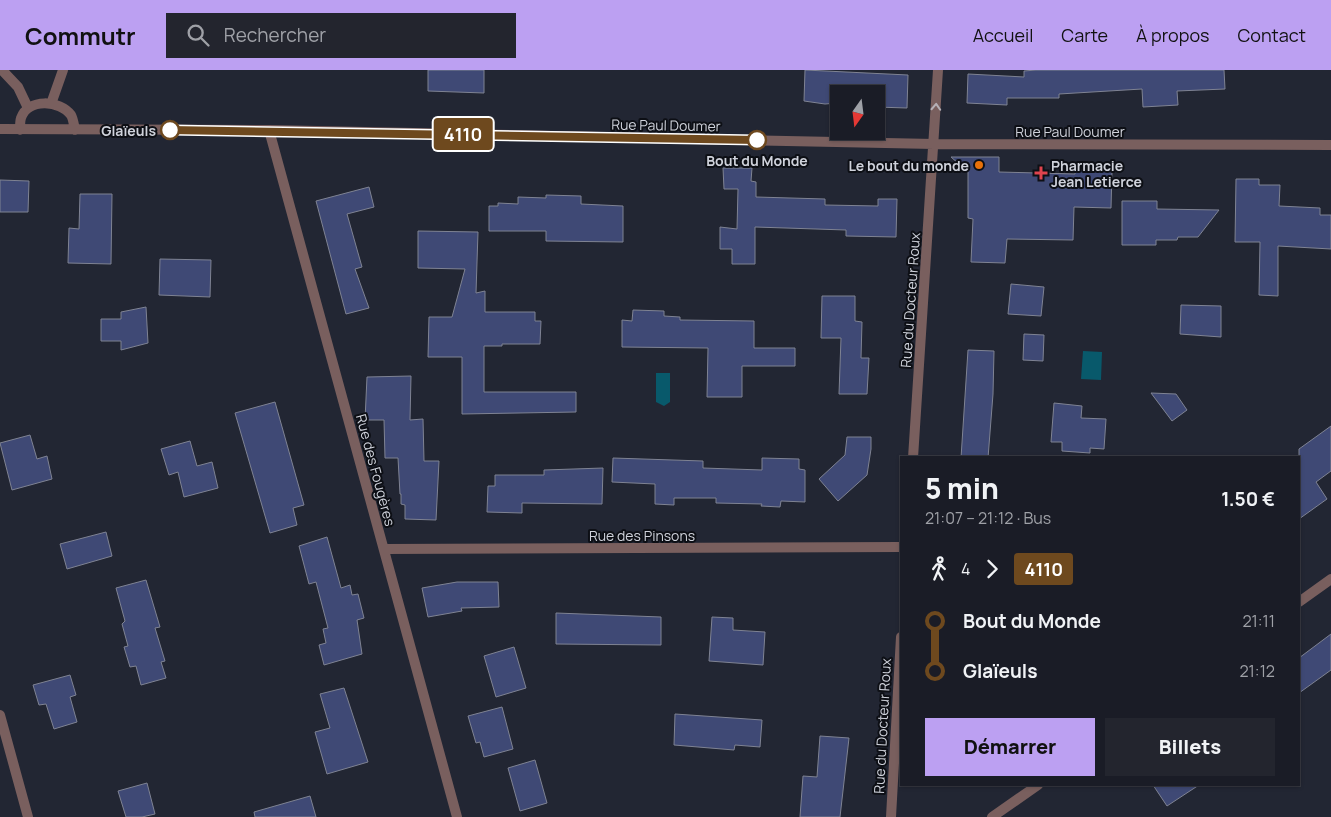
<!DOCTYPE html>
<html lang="fr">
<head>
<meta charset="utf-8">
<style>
  :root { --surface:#1a1c26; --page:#23252e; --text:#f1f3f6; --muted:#9fa1a7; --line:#383a43; --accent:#bca0f2 }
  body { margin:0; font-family:Manrope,sans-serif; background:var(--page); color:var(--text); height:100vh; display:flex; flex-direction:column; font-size:19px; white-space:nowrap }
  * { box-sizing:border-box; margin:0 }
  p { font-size:16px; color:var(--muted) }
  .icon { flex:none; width:28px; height:28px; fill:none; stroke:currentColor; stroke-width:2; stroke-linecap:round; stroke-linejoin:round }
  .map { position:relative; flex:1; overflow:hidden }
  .drawer { position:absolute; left:900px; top:386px; width:400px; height:330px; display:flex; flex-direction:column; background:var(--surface); border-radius:0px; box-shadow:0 1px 4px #0004,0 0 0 1px var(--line) }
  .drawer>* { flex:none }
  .badge { padding:0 10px; border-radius:4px; font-size:18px; line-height:32px }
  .needle { width:32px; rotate:194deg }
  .tools { position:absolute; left:830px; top:15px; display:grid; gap:10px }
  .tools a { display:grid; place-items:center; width:55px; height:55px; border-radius:0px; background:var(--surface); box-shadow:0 1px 4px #0004,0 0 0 1px var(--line); font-size:25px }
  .map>.badge { position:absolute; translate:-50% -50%; box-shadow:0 0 0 2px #fff }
  .legs { display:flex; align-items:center; gap:8px; height:55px; padding:0 25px; font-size:16px }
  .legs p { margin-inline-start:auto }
  .head { display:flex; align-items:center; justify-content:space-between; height:85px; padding:0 25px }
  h1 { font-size:28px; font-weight:800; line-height:38px }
  .primary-button { display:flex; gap:10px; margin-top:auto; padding:10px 25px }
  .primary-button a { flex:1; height:58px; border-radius:0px; background:var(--accent); color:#111; font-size:20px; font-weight:800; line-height:58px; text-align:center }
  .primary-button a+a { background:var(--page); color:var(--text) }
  ul { padding:0 25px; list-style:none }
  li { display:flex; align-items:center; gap:18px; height:50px; font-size:19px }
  li i { display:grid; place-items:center; width:8px; height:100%; margin:0 6px; background:currentColor }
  li i::after { content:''; width:12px; height:12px; margin:-6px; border:4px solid; border-radius:50%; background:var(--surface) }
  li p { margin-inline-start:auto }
  li:first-child i { background:linear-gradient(#0000 50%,currentColor 0) }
  li:last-child i { background:linear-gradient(currentColor 50%,#0000 0) }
  header { display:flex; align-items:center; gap:30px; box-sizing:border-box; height:70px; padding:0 25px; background:var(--accent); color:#111 }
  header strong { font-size:24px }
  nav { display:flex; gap:28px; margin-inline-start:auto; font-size:18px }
  .search { width:350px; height:45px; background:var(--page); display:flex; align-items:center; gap:12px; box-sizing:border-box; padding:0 18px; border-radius:0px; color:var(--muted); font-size:19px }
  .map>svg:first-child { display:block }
  .water { fill:#08596b }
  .building { fill:#3f4975; stroke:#7f8393 }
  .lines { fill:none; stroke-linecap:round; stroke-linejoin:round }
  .minor { stroke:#795f5e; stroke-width:10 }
  .oneway { stroke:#b5b0b6 }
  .line-1-casing { stroke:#fff; stroke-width:11 }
  .line-1 { stroke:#6e491e; stroke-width:8 }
  .stop-1-dot { fill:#fff; stroke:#6e491e; stroke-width:2.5 }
  .food-dot { fill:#e8710a; stroke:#0d0f15; stroke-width:2 }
  .health-dot { fill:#e0444e; stroke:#0d0f15; stroke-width:2 }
  .labels { text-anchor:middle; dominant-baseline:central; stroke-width:4; stroke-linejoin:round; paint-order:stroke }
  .street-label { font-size:14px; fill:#cfd2db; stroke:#0d0f15 }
  .stop-label { font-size:14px; font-weight:bold; fill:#cfd2db; stroke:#0d0f15; text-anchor:end }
  .poi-label { font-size:14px; font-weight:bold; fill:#cfd2db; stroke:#0d0f15; text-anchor:end }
</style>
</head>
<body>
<header>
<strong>Commutr</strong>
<div class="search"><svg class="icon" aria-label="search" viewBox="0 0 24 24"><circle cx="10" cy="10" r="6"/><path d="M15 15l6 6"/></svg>Rechercher</div>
<nav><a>Accueil</a><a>Carte</a><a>À propos</a><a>Contact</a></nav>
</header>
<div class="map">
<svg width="1331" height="747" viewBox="0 0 1331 747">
  <rect width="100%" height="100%" fill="#222633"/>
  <path class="water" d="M1083,281L1102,282L1101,310L1081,309Z
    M656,303H670V332L664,336L656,332Z"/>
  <path class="building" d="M428,0H484V23L428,21Z
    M805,0L908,5L907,38L876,37V24H839L837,33L825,34L804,31Z
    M1036,0H1224L1225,19L1177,21L1178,35L1143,37L1142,19L1059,24V28H1007V35L967,33L968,4L1024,7V1Z
    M951,87H999V102L1075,104V100L1112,101L1111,138L1074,137L1073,170L1007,169L1005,193L971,192L973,149L968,148V102Z
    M723,98H752L751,111L756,112V127L825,129V135L878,136V129H897L896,167L846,166V160L755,157V194H732V179H720V157L737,159L738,119H724Z
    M1236,109H1259V115H1280L1279,136L1320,138V145H1331V179L1278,176V226L1259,225L1260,172H1235Z
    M0,110L29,111L28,142H0Z
    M369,117L374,137L347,144L362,197L355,199L369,238L346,244L316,131Z
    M80,124H112L111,194L68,193L69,158L79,159Z
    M546,125L581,126V134L623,136V172L546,171V161H489V136H498V133L518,134V127L546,128Z
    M1122,131H1157V139L1219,140L1198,167H1178L1177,170H1156V175H1122Z
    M418,161L478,162L476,223L485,221V242H535V251H541L540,274H502V276H484V322H576V342L462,344V287H428L429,247H452L465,199L418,198Z
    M160,189L211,190L210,227L159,225Z
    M1011,214L1044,217L1041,246L1008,244Z
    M822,226H855V251L862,252L861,288H869L867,324H839L841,268H821Z
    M1181,235L1221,236V267L1180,264Z
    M146,237L148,273L121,280V271H101V249H121V242Z
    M633,240L664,241V246L680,247V250L754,251V278H795V296H742V327H707L708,278L622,277V250L632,251Z
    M1024,264L1044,265L1043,291L1023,290Z
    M968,280L994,281L993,324L988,388H961Z
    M411,306L410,350L423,349L424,391H439L436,450L405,449V435L401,434V424H400L398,388H385L384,350H365L367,307Z
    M1151,323L1176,324L1187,340L1172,351Z
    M275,332L304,435L293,438L297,455L270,463L235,343Z
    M1054,333L1082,336L1081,348L1106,349L1104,379L1090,378V383L1062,381V372H1051Z
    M1331,356V401L1316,412L1327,429L1299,449V379Z
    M30,365L37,389L47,386L52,409L12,420L0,373Z
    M847,367H871V379L867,405L838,431L819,409L845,385Z
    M190,371L197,396L212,392L218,418L184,427L178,402L169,405L161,379Z
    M613,388L703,391V398L762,400V388L799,389V399L805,400V432L781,431L780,437L761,436L762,434L716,433V428H674V435L655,434V414L612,412Z
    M603,398L602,434L522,433V443L487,442L488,416H495V405H544V400Z
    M106,462L112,486L67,499L60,474Z
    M327,467L341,518L350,515L352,525L358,524L364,548L357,550L362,584L324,595L319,575L326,573L323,559L328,558L316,512L309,514L299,476Z
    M146,510L160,557L155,558L165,591L161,592L166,608L141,615L136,596L130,597L124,577L128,576L122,554L125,551L116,518Z
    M457,512H498L499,537L461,538L462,541L428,547L422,518Z
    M556,543L661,547V575L556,574Z
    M712,547L733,548V560L765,562L763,595L709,591Z
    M1331,564V600L1299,623V588Z
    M514,577L526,618L496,627L484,586Z
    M70,605L76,625L70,627L77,652L54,659L46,634L39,635L33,615Z
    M344,618L368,692L327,704L315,662L330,658L320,624Z
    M502,637L513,679L484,687L480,672L476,673L468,646Z
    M675,644L762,650L760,677L735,675L734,680L674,675Z
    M820,666L849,668L840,747H800L803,706L817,707Z
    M535,690L547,733L520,741L508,698Z
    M147,713L155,744L142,747H126L118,721Z
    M1153,715H1199L1167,736Z
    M310,726L316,747H255L254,742Z"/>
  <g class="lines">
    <path class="minor" d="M2,0L18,17L28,38
      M51,34L63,0
      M0,59L269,60L934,74L1331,75
      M20,60C20,56 20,51 21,48C28,28 60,30 71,45C73,48 74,55 75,60
      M269,60L457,747
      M913,388L938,0
      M384,479L901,477
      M1299,532L1331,509
      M0,645L28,747
      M891,747L901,567
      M992,747L1038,715"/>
  </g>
  <defs><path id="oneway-chevron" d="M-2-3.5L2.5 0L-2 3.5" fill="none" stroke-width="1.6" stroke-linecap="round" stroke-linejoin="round" transform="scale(1.25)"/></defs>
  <use class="oneway" href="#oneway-chevron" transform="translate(936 37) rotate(-87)"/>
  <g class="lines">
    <g class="line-1-casing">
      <path id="line-1" d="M170,60L757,70"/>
    </g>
    <use href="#line-1" class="line-1"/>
  </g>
  <g class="stop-1-dot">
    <circle cx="170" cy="60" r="9"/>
    <circle cx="757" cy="70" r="9"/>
  </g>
  <circle class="food-dot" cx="979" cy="95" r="5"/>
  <path class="health-dot" d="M1038.5 95.5h5v5h5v5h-5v5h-5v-5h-5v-5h5z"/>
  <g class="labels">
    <g class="street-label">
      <text transform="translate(666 55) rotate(1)">Rue Paul Doumer</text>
      <text x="1070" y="61">Rue Paul Doumer</text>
      <text transform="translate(910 230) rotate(-86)">Rue du Docteur Roux</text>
      <text transform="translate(376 400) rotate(75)">Rue des Fougères</text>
      <text x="642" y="465">Rue des Pinsons</text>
      <text transform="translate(882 656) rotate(-87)">Rue du Docteur Roux</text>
    </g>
    <g class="stop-label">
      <text x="156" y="60">Glaïeuls</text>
      <text x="757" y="90" text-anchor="middle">Bout du Monde</text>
    </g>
    <g class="poi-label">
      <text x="969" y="95">Le bout du monde</text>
      <text x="1051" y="95" text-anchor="start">Pharmacie<tspan x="1051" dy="16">Jean Letierce</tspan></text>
    </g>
  </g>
</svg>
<div class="tools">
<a><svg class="needle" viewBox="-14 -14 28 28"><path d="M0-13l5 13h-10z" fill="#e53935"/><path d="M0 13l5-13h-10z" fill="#9fa1a7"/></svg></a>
</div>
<b class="badge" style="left:463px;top:64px;background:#6e491e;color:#fff">4110</b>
<section class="drawer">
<div class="head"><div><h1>5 min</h1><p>21:07 – 21:12 · Bus</p></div><b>1.50 €</b></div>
<div class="legs"><svg class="icon" aria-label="walk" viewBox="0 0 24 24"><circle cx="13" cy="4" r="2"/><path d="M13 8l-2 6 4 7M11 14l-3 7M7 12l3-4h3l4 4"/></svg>4<svg class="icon" aria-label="forward" viewBox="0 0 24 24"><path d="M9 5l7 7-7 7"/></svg><b class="badge" style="background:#6e491e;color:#fff">4110</b></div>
<ul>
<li><i style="color:#6e491e"></i><b>Bout du Monde</b><p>21:11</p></li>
<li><i style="color:#6e491e"></i><b>Glaïeuls</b><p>21:12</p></li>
</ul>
<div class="primary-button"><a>Démarrer</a><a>Billets</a></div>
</section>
</div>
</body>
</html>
